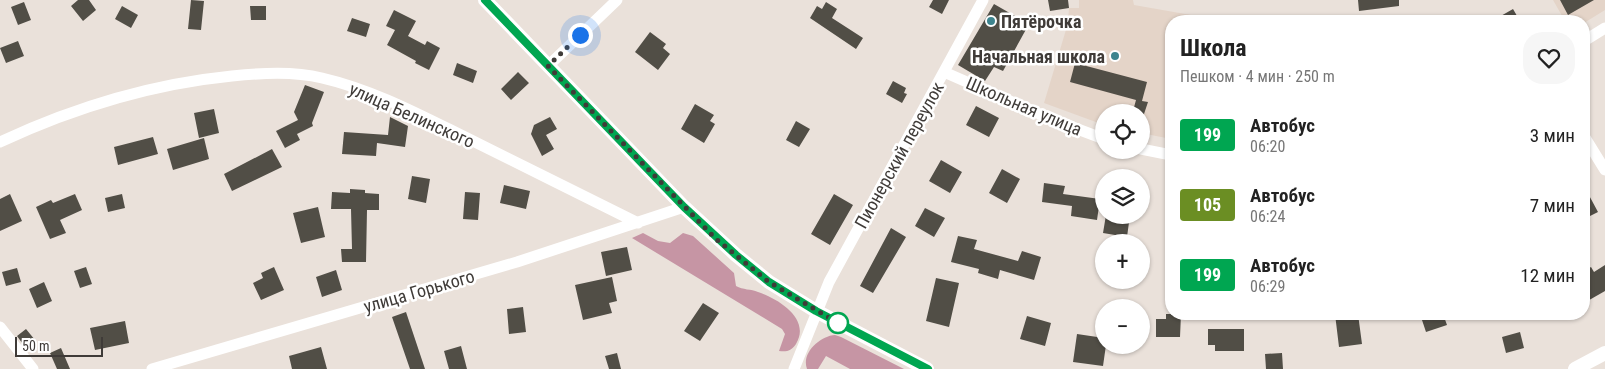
<!DOCTYPE html>
<html lang="ru">
<head>
<meta charset="utf-8">
<style>
  :root { --surface:#fff; --page:#f6f6f6; --text:#222; --muted:#767676 }
  body { margin:0; font-family:"Roboto Condensed",sans-serif; background:var(--page); color:var(--text); height:100vh; display:flex; flex-direction:column; font-size:19px; white-space:nowrap }
  * { box-sizing:border-box; margin:0 }
  p { font-size:16px; color:var(--muted) }
  .icon { flex:none; width:28px; height:28px; fill:none; stroke:currentColor; stroke-width:2; stroke-linecap:round; stroke-linejoin:round }
  .map { position:relative; flex:1; overflow:hidden }
  .panel { position:absolute; left:1165px; top:15px; width:425px; height:305px; display:flex; flex-direction:column; background:var(--surface); border-radius:20px; box-shadow:0 1px 4px #0004 }
  .panel>* { flex:none }
  .badge { padding:0 10px; border-radius:4px; font-size:18px; line-height:32px }
  .controls { position:absolute; left:1095px; top:104px; display:grid; gap:10px }
  .controls a { display:grid; place-items:center; width:55px; height:55px; border-radius:50%; background:var(--surface); box-shadow:0 1px 4px #0004; font-size:25px }
  .scale { position:absolute; left:15px; bottom:12px; width:88px; box-sizing:border-box; padding-left:5px; border:2px solid #3f3b38; border-top:0; font-size:14px; line-height:18px; white-space:nowrap; color:#3f3b38; -webkit-text-stroke:4px #fff; paint-order:stroke }
  .you { position:absolute; width:25px; height:25px; margin:-12px; border:4px solid #fff; border-radius:50%; background:#1a73e8; box-shadow:0 0 0 8px #1a73e833 }
  .map>.badge { position:absolute; translate:-50% -50%; box-shadow:0 0 0 2px #fff }
  .round { display:grid; place-items:center; flex:none; width:52px; height:52px; border-radius:20px; background:var(--page) }
  .headline { display:flex; align-items:center; justify-content:space-between; height:85px; padding:0 15px }
  h1 { font-size:24px; font-weight:700; line-height:38px }
  ul { padding:0; list-style:none }
  li { display:flex; align-items:center; gap:15px; height:70px; padding:0 15px }
  li div { flex:1 }
  li b { display:block; font-size:19px }
  li em { font-style:normal }
  li .badge { min-width:55px; font-weight:700; text-align:center }
  .map>svg:first-child { display:block }
  .built { fill:#e4d4c8 }
  .forest { fill:#c695a4 }
  .building { fill:#514e46 }
  .lines { fill:none; stroke-linecap:round; stroke-linejoin:round }
  .minor { stroke:#fff; stroke-width:11 }
  .tertiary { stroke:#fff; stroke-width:14 }
  .line-casing { stroke:#fff; stroke-width:11 }
  .line { stroke:#00a651; stroke-width:8 }
  .walk { stroke:#3f3b38; stroke-width:5; stroke-dasharray:0 9 }
  .poi-dot { fill:#3d848e; stroke:#fff; stroke-width:2 }
  .stop-dot { fill:#fff; stroke:#00a651; stroke-width:2.5 }
  .labels { text-anchor:middle; dominant-baseline:central; stroke-width:5; stroke-linejoin:round; paint-order:stroke }
  .poi-label { font-size:18px; font-weight:bold; fill:#3f3b38; stroke:#fff; text-anchor:start }
  .street-label { font-size:18px; fill:#3f3b38; stroke:#fff }
</style>
</head>
<body>
<div class="map">
<svg width="1605" height="369" viewBox="0 0 1605 369">
  <rect width="100%" height="100%" fill="#eae1da"/>
  <path class="built" d="M1079,0H1133L1134,5L1225,21H1171V139L1141,133V112H1104V125L1044,103L1068,23L1069,8H1079Z
    M1553,0H1605V10L1584,23L1565,21Z"/>
  <path class="forest" d="M643,233L658,241L670,243L683,233L693,236L734,273L736,286C743,290 751,289 758,292C779,299 811,319 796,344C791,351 787,352 779,351L785,334L782,329L632,238Z
    M835,335L841,337L904,369H850L826,356L818,369H807C801,353 820,336 835,335Z"/>
  <path class="building" d="M78,0H89L96,10L83,21L71,6Z
    M191,0L204,1L201,30L188,29Z
    M933,0H949L942,14L929,7Z
    M1048,0H1068L1069,8L1050,11Z
    M1358,0H1399V6L1359,11Z
    M1560,0H1594L1568,15Z
    M24,2L31,20L18,25L11,7Z
    M826,2L837,9L832,18L863,38L856,49L810,18L817,6L822,9Z
    M994,4L1029,24L1003,71L994,67L985,81L958,65Z
    M122,6L138,15L131,28L115,19Z
    M250,6H266V20H251Z
    M1513,9L1520,21H1492Z
    M394,10L416,21L408,36L425,45L427,41L440,48L429,70L415,63L416,61L387,45L395,30L386,26Z
    M352,18L370,24L366,37L347,31Z
    M650,32L666,44L663,48L670,54L658,70L635,52Z
    M18,41L24,56L6,63L0,48Z
    M457,63L477,71L473,83L453,75Z
    M1075,63L1147,82L1142,101L1148,102L1144,114L1133,111L1136,100L1070,82Z
    M518,72L529,83L511,100L501,89Z
    M893,81L906,88L904,93L907,94L902,103L886,94Z
    M305,85L324,92L312,123L313,126L297,134L300,140L285,148L276,131L298,120L294,112Z
    M695,104L714,115L710,121L715,124L704,143L681,129Z
    M976,106L999,118L989,137L966,125Z
    M214,109L219,133L199,138L194,113Z
    M390,117L408,126L405,147L377,143L376,156L342,154L344,132L388,135Z
    M550,117L557,129L546,135L554,149L542,156L531,134L534,125Z
    M796,121L810,129L799,147L786,140Z
    M153,137L158,154L118,165L114,147Z
    M204,138L209,159L173,170L167,149Z
    M272,149L282,167L232,191L224,174Z
    M941,160L962,172L950,193L929,181Z
    M1002,169L1020,179L1007,203L989,193Z
    M412,176L430,179L426,203L408,199Z
    M1044,183L1065,186L1063,194L1100,199L1097,220L1071,216L1072,206L1042,202Z
    M504,185L530,191L526,209L500,203Z
    M1584,186L1598,212L1584,219Z
    M350,189L365,190V193L379,194V210H367L366,262H342L341,249H352L351,209H331L332,192L350,193Z
    M465,192L480,193L478,220L463,219Z
    M10,194L22,221L0,231V199Z
    M75,194L82,210L60,220L66,233L50,239L36,207L51,200L53,203Z
    M122,194L125,208L108,212L105,198Z
    M834,194L853,205L830,245L811,234Z
    M318,207L325,237L301,243L293,213Z
    M925,208L945,218L934,237L915,226Z
    M1106,215H1130L1127,237L1103,233Z
    M891,228L906,237L873,293L860,286Z
    M958,236L977,240L974,249L1018,261L1022,251L1041,257L1034,280L1000,270L998,279L978,273L979,269L951,262Z
    M627,247L632,270L606,276L601,252Z
    M1605,265V291L1584,303V271L1591,267L1594,272Z
    M86,267L92,284L80,288L74,271Z
    M274,267L284,290L261,300L253,283L263,278L261,273Z
    M17,268L21,282L6,286L2,272Z
    M336,270L342,290L322,297L316,277Z
    M612,277L617,301L609,303L612,313L583,320L575,285Z
    M936,278L959,283L949,327L926,321Z
    M44,282L52,301L37,308L29,289Z
    M703,303L719,313L700,341L684,331Z
    M523,307L526,332L509,334L507,309Z
    M406,312L425,369H410L392,317Z
    M1166,314H1181L1180,337H1156V319H1166Z
    M1335,314H1358L1362,344L1339,347Z
    M1420,314H1443L1447,325L1426,332Z
    M1027,316L1051,323L1045,346L1020,339Z
    M125,321L129,343L95,350L90,328Z
    M26,329L35,340L25,347L17,336Z
    M1208,329H1244V351H1215V345H1208Z
    M1520,332L1524,348L1506,353L1502,337Z
    M1077,334L1104,338V345H1106L1103,366L1073,362Z
    M461,346L467,369H449L444,351Z
    M321,347L327,369H292L289,356Z
    M61,348L70,369H57L50,353Z
    M617,353L621,369H609L605,356Z
    M1282,353L1283,369H1266L1265,354Z"/>
  <g class="lines">
    <path class="minor" d="M1584,41L1605,28
      M548,66L617,0
      M944,72L1051,119L1104,139
      M1584,136L1605,170
      M0,142C73,108 151,84 232,76C262,73 293,71 322,78C374,90 422,116 469,139C525,167 582,195 638,223
      M1141,149L1171,155
      M0,327L33,369
      M152,369L517,262L684,207
      M794,369L829,282L983,0"/>
    <path class="tertiary" d="M485,0L684,207L736,255L769,282L816,311L927,369
      M1575,369L1605,353"/>
  </g>
  <g class="lines">
    <g class="line-casing">
      <path id="line" d="M485,0L684,207L736,255L769,282L816,311L928,369"/>
    </g>
    <use href="#line" class="line"/>
    <path class="walk" d="M580,35L548,66L716,239L769,282L838,323"/>
  </g>
  <g class="poi-dot">
    <circle cx="991" cy="21" r="5"/>
    <circle cx="1115" cy="56" r="5"/>
  </g>
  <circle class="stop-dot" cx="838" cy="323" r="10"/>
  <g class="labels">
    <g class="poi-label">
      <text x="1001" y="21">Пятёрочка</text>
      <text x="1105" y="56" text-anchor="end">Начальная школа</text>
    </g>
    <g class="street-label">
      <text transform="translate(1024 106) rotate(23)">Школьная улица</text>
      <text transform="translate(412 115) rotate(24)">улица Белинского</text>
      <text transform="translate(899 155) rotate(-61)">Пионерский переулок</text>
      <text transform="translate(419 291) rotate(-16)">улица Горького</text>
    </g>
  </g>
</svg>
<div class="controls">
<a><svg class="icon" aria-label="locate" viewBox="0 0 24 24"><circle cx="12" cy="12" r="6"/><path d="M12 2v4M12 18v4M2 12h4M18 12h4"/></svg></a>
<a><svg class="icon" aria-label="layers" viewBox="0 0 24 24"><path d="M12 4l9 5-9 5-9-5zM3 14l9 5 9-5"/></svg></a>
<a>+</a>
<a>−</a>
</div>
<div class="scale">50 m</div>
<div class="you" style="left:580px;top:35px"></div>
<section class="panel">
<div class="headline"><div><h1>Школа</h1><p>Пешком · 4 мин · 250 m</p></div><a class="round"><svg class="icon" aria-label="heart" viewBox="0 0 24 24"><path d="M12 20l-8-8c-3-5 5-10 8-4 3-6 11-1 8 4z"/></svg></a></div>
<ul>
<li><span class="badge" style="background:#00a651;color:#fff">199</span><div><b>Автобус</b><p>06:20</p></div><em>3 мин</em></li>
<li><span class="badge" style="background:#6b8e23;color:#fff">105</span><div><b>Автобус</b><p>06:24</p></div><em>7 мин</em></li>
<li><span class="badge" style="background:#00a651;color:#fff">199</span><div><b>Автобус</b><p>06:29</p></div><em>12 мин</em></li>
</ul>
</section>
</div>
</body>
</html>
